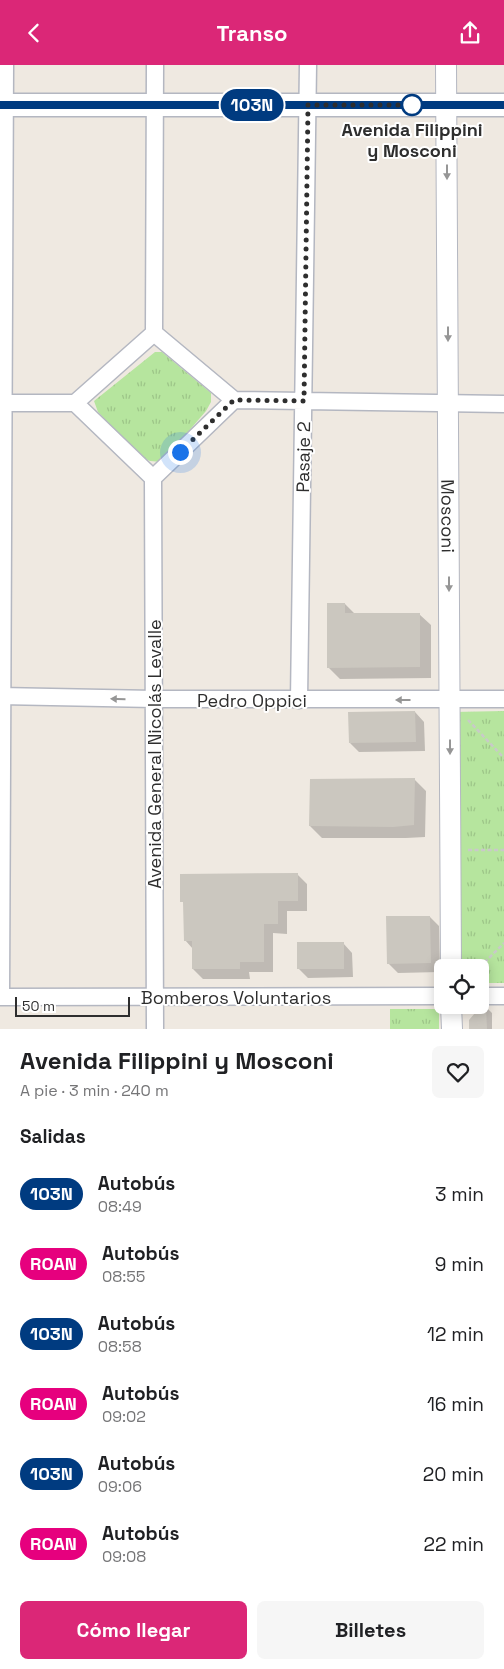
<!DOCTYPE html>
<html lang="es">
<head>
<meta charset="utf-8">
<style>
  :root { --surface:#fff; --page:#f6f6f6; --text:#202124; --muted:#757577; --accent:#db2777 }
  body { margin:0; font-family:"Space Grotesk",sans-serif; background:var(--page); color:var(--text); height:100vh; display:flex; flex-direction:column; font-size:19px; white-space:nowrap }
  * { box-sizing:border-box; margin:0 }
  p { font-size:16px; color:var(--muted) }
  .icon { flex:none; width:28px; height:28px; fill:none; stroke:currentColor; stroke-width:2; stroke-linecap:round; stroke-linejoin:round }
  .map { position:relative; height:964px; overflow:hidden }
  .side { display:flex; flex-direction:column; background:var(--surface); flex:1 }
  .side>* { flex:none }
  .badge { padding:0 10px; border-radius:16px; font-size:18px; line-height:32px }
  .buttons { position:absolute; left:434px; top:894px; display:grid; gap:10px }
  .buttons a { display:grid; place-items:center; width:55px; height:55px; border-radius:8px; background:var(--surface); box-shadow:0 2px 12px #0003; font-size:25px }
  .scale { position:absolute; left:15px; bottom:12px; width:115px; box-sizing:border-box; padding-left:5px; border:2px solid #2e2e2e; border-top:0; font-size:14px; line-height:18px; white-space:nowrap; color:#2e2e2e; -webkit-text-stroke:4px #fff; paint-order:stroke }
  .you { position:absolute; width:25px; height:25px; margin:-12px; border:4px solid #fff; border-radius:50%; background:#1a73e8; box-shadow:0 0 0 8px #1a73e833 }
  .map>.badge { position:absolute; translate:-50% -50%; box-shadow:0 0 0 2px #fff }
  h2 { padding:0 20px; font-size:19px; line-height:45px }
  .round { display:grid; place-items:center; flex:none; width:52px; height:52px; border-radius:8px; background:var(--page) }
  .summary { display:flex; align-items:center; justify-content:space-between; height:85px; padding:0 20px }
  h1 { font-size:24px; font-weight:700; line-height:38px }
  .button { display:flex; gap:10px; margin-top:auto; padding:10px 20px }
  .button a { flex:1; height:58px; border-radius:8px; background:var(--accent); color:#fff; font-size:20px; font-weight:700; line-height:58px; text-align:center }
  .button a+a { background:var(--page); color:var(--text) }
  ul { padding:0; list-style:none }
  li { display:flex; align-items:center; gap:15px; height:70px; padding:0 20px }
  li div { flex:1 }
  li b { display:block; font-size:19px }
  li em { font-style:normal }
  li .badge { min-width:55px; font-weight:700; text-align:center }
  header { display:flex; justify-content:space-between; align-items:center; height:65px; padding:0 20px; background:var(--accent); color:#fff; font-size:22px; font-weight:700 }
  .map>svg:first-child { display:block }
  .park { fill:url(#park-tufts) }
  .shadow { fill:#0003 }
  .building { fill:#cbc7bf }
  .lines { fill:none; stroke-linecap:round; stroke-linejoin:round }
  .minor-casing { stroke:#b4b7c1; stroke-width:19 }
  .tertiary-casing { stroke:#b4b7c1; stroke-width:22 }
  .secondary-casing { stroke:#b4b7c1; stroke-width:25 }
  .path { stroke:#c9c9c9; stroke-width:2.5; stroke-dasharray:4 2.5; stroke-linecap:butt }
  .minor { stroke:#fff; stroke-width:16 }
  .tertiary { stroke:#fff; stroke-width:20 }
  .secondary { stroke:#fff; stroke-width:22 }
  .oneway { fill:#969696 }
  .line-casing { stroke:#fff; stroke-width:11 }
  .line { stroke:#003b80; stroke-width:8 }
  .walk { stroke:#2e2e2e; stroke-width:5; stroke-dasharray:0 9 }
  .stop-dot { fill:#fff; stroke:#003b80; stroke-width:2.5 }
  .labels { text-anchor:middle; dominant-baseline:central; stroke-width:4; stroke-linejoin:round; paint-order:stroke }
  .stop-label { font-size:18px; font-weight:bold; fill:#2e2e2e; stroke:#fff }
  .street-label { font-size:18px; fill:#2e2e2e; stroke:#fff }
</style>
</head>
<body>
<header><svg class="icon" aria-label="back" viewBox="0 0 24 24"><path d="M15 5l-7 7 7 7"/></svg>Transo<svg class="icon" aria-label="share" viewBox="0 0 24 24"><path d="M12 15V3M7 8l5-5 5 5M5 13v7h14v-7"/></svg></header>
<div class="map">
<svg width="504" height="964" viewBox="0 0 504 964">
  <defs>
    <pattern id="park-tufts" width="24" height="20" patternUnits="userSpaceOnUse" patternTransform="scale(1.25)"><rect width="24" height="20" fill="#b6e59e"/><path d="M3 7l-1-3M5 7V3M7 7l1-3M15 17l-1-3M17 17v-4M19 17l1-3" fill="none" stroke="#9dc588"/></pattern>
  </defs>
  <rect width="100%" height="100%" fill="#efe9e1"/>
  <path class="park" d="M155,287H162L211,328V337L206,346L162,397L150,396L139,391L98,347L94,336Z
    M504,646V918H480V902H457L453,647Z
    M390,944H439V964H390Z"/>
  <path class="shadow" d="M345,539L355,549H419L431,560V613L340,614L328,602Z
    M415,647L424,657L425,686L359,687L350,678Z
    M414,714L426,726L425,772L406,773H322L310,761Z
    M297,809L307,819V846H287V869L273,868V907H249L250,914H203L193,904V884L185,875V839L182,836Z
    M430,852L439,861L440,907L398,908L388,898Z
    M343,878L352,888L353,912L308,913L298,903Z
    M486,942L492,948V964H470Z"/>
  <path class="building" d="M327,538H345V548H420V602L327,603Z
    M415,646L416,677L349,678L348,647Z
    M415,713L414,760L393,762L309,761L310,714Z
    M298,808V836H278V859H264V897H240V904H192V876H184L183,837H180V809Z
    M386,851H430L431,898L387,899Z
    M297,877H344V904H297Z
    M481,941H486L487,964H469V955Z"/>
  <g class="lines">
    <g class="minor-casing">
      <path id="minor" d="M154,268L234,335L153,413L75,338Z
        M154,268L155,0
        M234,335L504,339
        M0,338H75
        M153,413L155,964
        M0,631L154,634H504
        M299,635L308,0
        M480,931H504
        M0,932L442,931
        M1,932L5,0"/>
    </g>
    <g class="tertiary-casing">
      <g id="tertiary">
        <path id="s1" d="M446,0L451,902"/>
        <path d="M451,940L452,964"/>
      </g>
    </g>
    <g class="secondary-casing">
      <path id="secondary" d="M0,40H504"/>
    </g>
    <path class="path" d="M468,655L504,693
      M468,785H504
      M480,902L504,878"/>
    <use href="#minor" class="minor"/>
    <use href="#tertiary" class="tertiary"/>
    <use href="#secondary" class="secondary"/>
  </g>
  <defs><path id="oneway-solid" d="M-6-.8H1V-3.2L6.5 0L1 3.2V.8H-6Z" transform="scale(1.25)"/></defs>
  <g class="oneway">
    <use href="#oneway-solid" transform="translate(447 107) rotate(90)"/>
    <use href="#oneway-solid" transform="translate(448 269) rotate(90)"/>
    <use href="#oneway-solid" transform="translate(449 519) rotate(90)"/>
    <use href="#oneway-solid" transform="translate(118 634) rotate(-179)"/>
    <use href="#oneway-solid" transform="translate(403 635) rotate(-180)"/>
    <use href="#oneway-solid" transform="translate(450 682) rotate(90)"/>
  </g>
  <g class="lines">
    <g class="line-casing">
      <path id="line" d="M0,40H504"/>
    </g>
    <use href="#line" class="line"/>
    <path class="walk" d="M180,387L234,335L304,336L308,40H412"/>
  </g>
  <circle class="stop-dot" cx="412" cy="40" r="10"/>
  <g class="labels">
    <g class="stop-label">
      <text x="412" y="64">Avenida Filippini<tspan x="412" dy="21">y Mosconi</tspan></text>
    </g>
    <g class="street-label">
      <text transform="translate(303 392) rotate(-89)">Pasaje 2</text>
      <text stroke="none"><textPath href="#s1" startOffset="451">Mosconi</textPath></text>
      <text x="252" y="635">Pedro Oppici</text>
      <text transform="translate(154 689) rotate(-90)">Avenida General Nicolás Levalle</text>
      <text x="236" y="932">Bomberos Voluntarios</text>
    </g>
  </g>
</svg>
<div class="buttons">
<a><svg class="icon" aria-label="locate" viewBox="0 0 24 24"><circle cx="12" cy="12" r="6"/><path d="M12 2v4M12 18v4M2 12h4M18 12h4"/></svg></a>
</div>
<div class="scale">50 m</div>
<div class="you" style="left:180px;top:387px"></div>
<b class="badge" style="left:252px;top:40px;background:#003b80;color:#fff">103N</b>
</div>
<section class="side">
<div class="summary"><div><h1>Avenida Filippini y Mosconi</h1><p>A pie · 3 min · 240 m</p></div><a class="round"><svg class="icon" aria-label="heart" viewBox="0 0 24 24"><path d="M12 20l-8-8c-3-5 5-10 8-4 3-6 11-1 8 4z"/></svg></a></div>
<h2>Salidas</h2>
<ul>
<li><span class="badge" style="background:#003b80;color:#fff">103N</span><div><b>Autobús</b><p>08:49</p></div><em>3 min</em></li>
<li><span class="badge" style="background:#e6007e;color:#fff">ROAN</span><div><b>Autobús</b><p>08:55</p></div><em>9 min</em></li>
<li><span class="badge" style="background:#003b80;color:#fff">103N</span><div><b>Autobús</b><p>08:58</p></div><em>12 min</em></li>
<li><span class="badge" style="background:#e6007e;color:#fff">ROAN</span><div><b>Autobús</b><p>09:02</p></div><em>16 min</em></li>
<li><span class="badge" style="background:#003b80;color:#fff">103N</span><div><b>Autobús</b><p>09:06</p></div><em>20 min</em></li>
<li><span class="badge" style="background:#e6007e;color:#fff">ROAN</span><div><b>Autobús</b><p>09:08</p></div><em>22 min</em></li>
</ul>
<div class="button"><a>Cómo llegar</a><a>Billetes</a></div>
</section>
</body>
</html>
